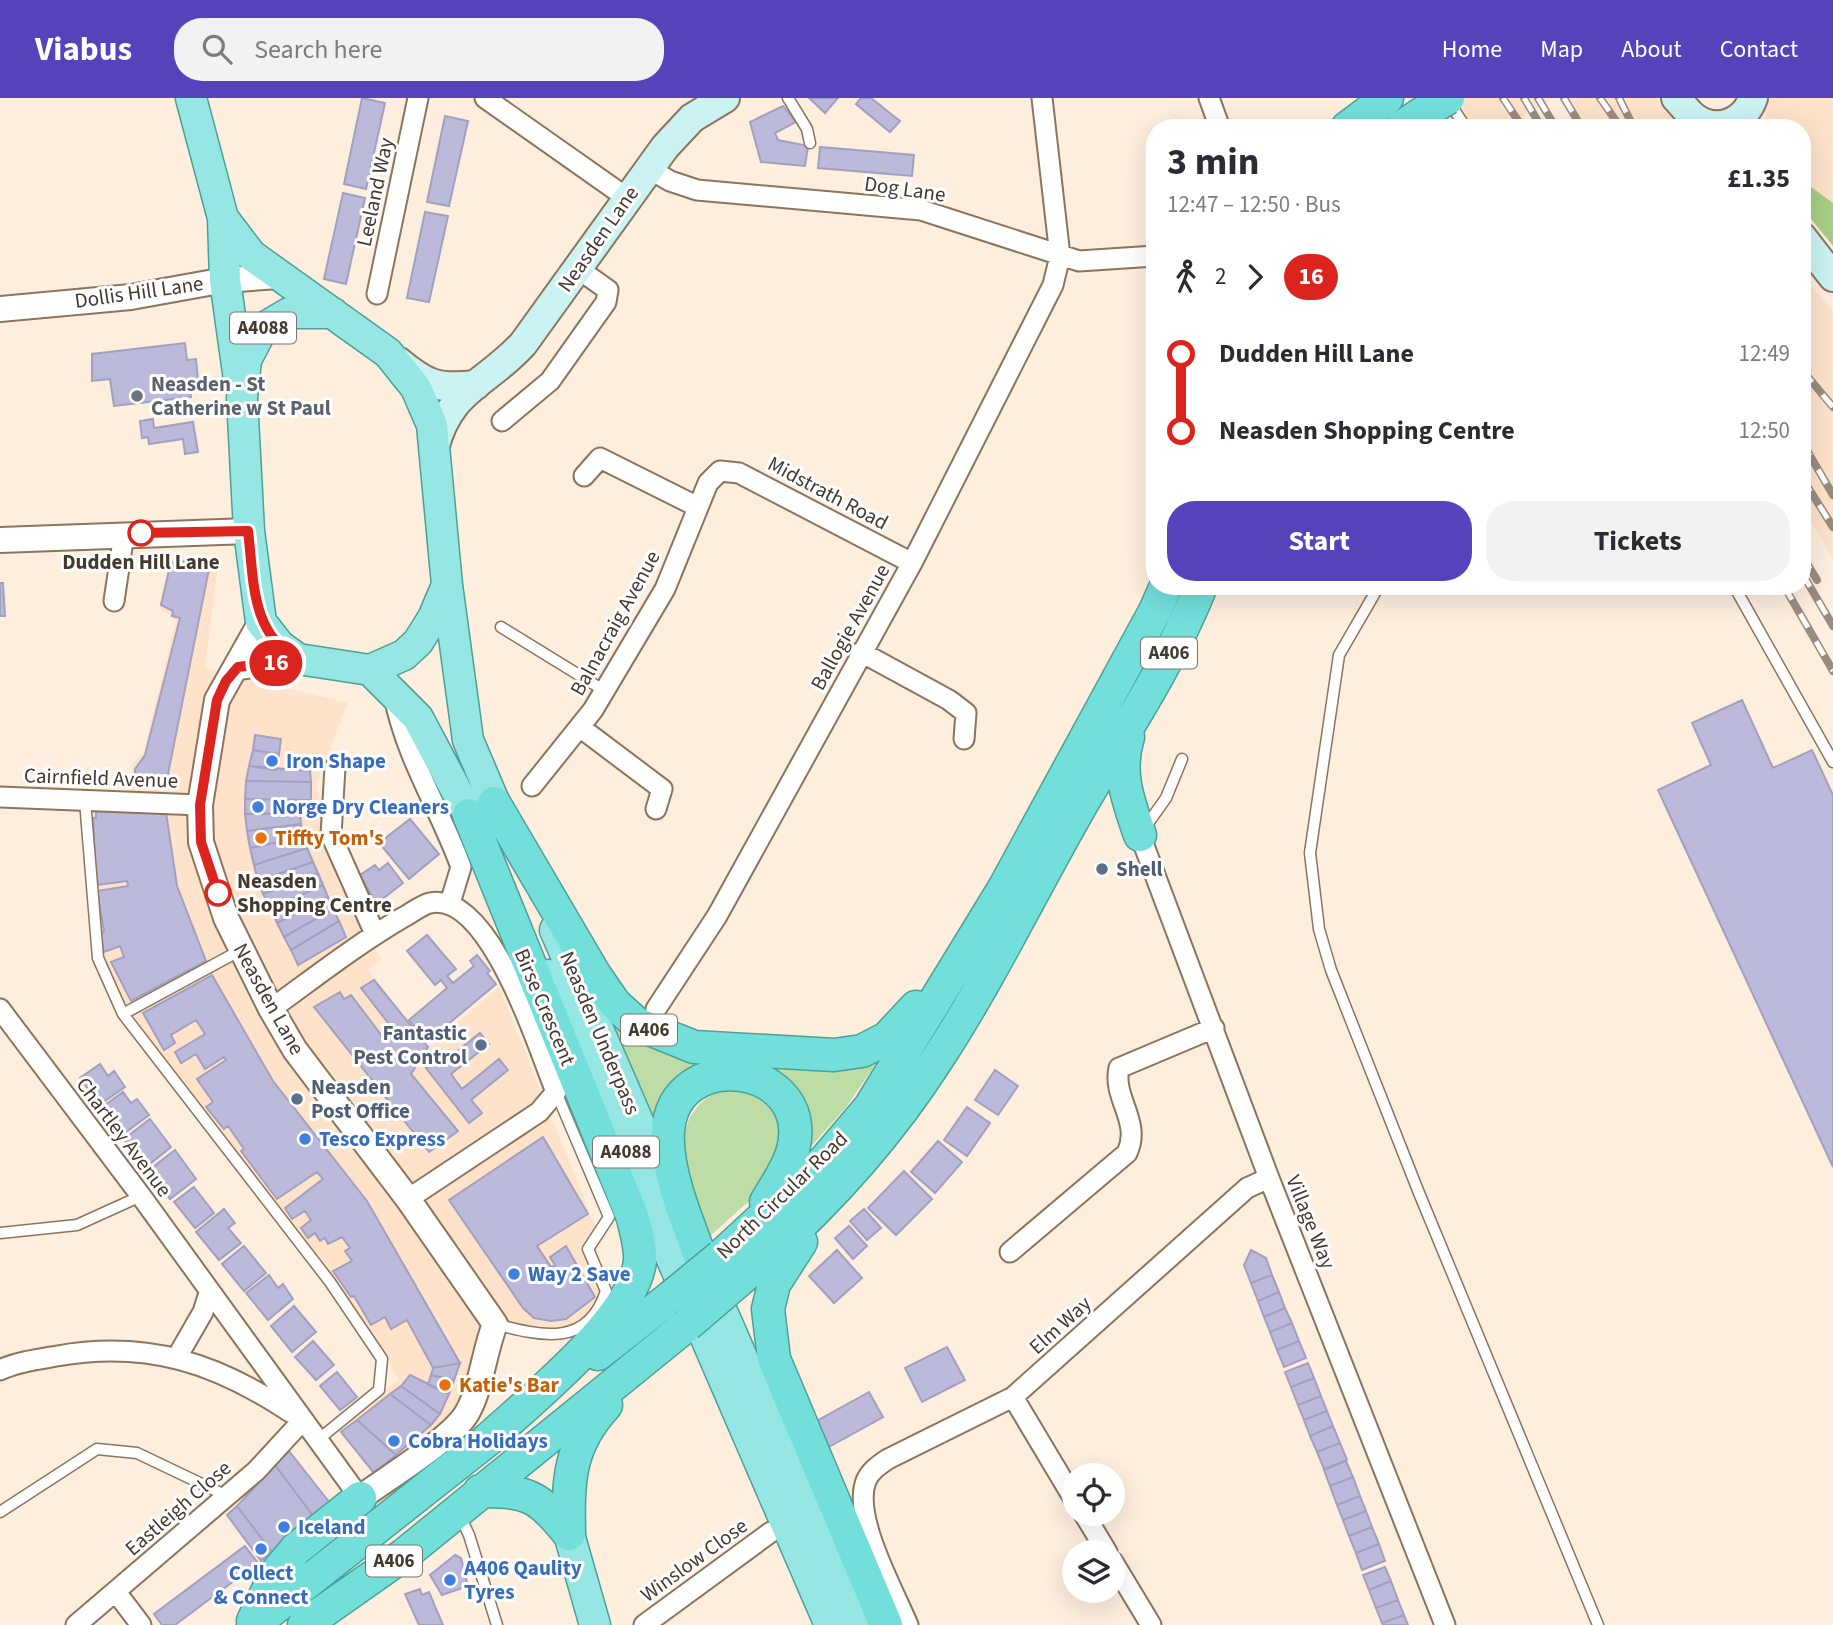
<!DOCTYPE html>
<html lang="en">
<head>
<meta charset="utf-8">
<style>
  :root { --surface:#fff; --page:#f2f2f3; --text:#2b2b33; --muted:#7c7c81; --accent:#5642ba }
  body { margin:0; font-family:"Source Sans 3",sans-serif; background:var(--page); color:var(--text); height:100vh; display:flex; flex-direction:column; font-size:26px; white-space:nowrap }
  * { box-sizing:border-box; margin:0 }
  p { font-size:23px; color:var(--muted) }
  .icon { flex:none; width:38px; height:38px; fill:none; stroke:currentColor; stroke-width:2; stroke-linecap:round; stroke-linejoin:round }
  .map { position:relative; flex:1; overflow:hidden }
  .details { position:absolute; left:1146px; top:21px; width:665px; height:476px; display:flex; flex-direction:column; background:var(--surface); border-radius:28px; box-shadow:0 7px 28px #0002 }
  .details>* { flex:none }
  .badge { padding:0 14px; border-radius:23px; font-size:24px; line-height:46px }
  .tools { position:absolute; left:1062px; top:1365px; display:grid; gap:14px }
  .tools a { display:grid; place-items:center; width:63px; height:63px; border-radius:50%; background:var(--surface); box-shadow:0 7px 28px #0002; font-size:35px }
  .map>.badge { position:absolute; translate:-50% -50%; box-shadow:0 0 0 4px #fff }
  .legs { display:flex; align-items:center; gap:10px; height:77px; padding:0 21px; font-size:23px }
  .legs p { margin-inline-start:auto }
  .summary { display:flex; align-items:center; justify-content:space-between; height:119px; padding:0 21px }
  h1 { font-size:38px; font-weight:700; line-height:52px }
  .primary-button { display:flex; gap:14px; margin-top:auto; padding:14px 21px }
  .primary-button a { flex:1; height:80px; border-radius:28px; background:var(--accent); color:#fff; font-size:28px; font-weight:700; line-height:80px; text-align:center }
  .primary-button a+a { background:var(--page); color:var(--text) }
  ul { padding:0 21px; list-style:none }
  li { display:flex; align-items:center; gap:24px; height:77px; font-size:26px }
  li i { display:grid; place-items:center; width:10px; height:100%; margin:0 9px; background:currentColor }
  li i::after { content:''; width:18px; height:18px; margin:-9px; border:5px solid; border-radius:50%; background:var(--surface) }
  li p { margin-inline-start:auto }
  li:first-child i { background:linear-gradient(#0000 50%,currentColor 0) }
  li:last-child i { background:linear-gradient(currentColor 50%,#0000 0) }
  header { display:flex; align-items:center; gap:42px; box-sizing:border-box; height:98px; padding:0 35px; background:var(--accent); color:#fff }
  header strong { font-size:33px }
  nav { display:flex; gap:38px; margin-inline-start:auto; font-size:24px }
  .search { width:490px; height:63px; background:var(--page); display:flex; align-items:center; gap:18px; box-sizing:border-box; padding:0 24px; border-radius:28px; color:var(--muted); font-size:26px }
  .map>svg:first-child { display:block }
  .built { fill:#fee3ca }
  .green { fill:#bedca5 }
  .forest { fill:#a8cd85 }
  .building { fill:#bbbada; stroke:#a2a0c0; stroke-width:2 }
  .lines { fill:none; stroke-linecap:round; stroke-linejoin:round }
  .service-casing { stroke:#8c745d; stroke-width:13 }
  .minor-casing { stroke:#8c745d; stroke-width:23 }
  .tertiary-casing { stroke:#8c745d; stroke-width:28 }
  .secondary-casing { stroke:#8c745d; stroke-width:32 }
  .primary-casing { stroke:#4ca099; stroke-width:33 }
  .trunk-casing { stroke:#4ca099; stroke-width:35 }
  .service { stroke:#fff; stroke-width:10 }
  .minor { stroke:#fff; stroke-width:19 }
  .tertiary { stroke:#fff; stroke-width:24 }
  .secondary { stroke:#caf3f2; stroke-width:28 }
  .primary { stroke:#96e7e4; stroke-width:30 }
  .trunk { stroke:#73dfdb; stroke-width:32 }
  .rail-casing { stroke:#998c7f; stroke-width:8 }
  .rail { stroke:#fefefe; stroke-width:5; stroke-dasharray:16; stroke-linecap:butt }
  .trunk-bridge-casing { stroke:#4ca099; stroke-width:35; stroke-linecap:butt }
  .trunk-bridge { stroke:#73dfdb; stroke-width:32 }
  .line-1-casing { stroke:#fff; stroke-width:16 }
  .line-1 { stroke:#dc241f; stroke-width:10 }
  .worship-dot { fill:#6b7280; stroke:#fefefe; stroke-width:2.5 }
  .stop-1-dot { fill:#fff; stroke:#dc241f; stroke-width:3.5 }
  .shop-dot { fill:#3f7fe0; stroke:#fefefe; stroke-width:2.5 }
  .food-dot { fill:#e8710a; stroke:#fefefe; stroke-width:2.5 }
  .service-dot { fill:#5c6f8a; stroke:#fefefe; stroke-width:2.5 }
  .labels { text-anchor:middle; dominant-baseline:central; stroke-width:6; stroke-linejoin:round; paint-order:stroke }
  .shield { fill:#fefefe; stroke:#7c746d; stroke-width:2 }
  .shield-label { font-size:19px; font-weight:bold; fill:#44392f }
  .street-label { font-size:21px; fill:#44392f; stroke:#fefefe }
  .worship-label { font-size:21px; font-weight:bold; fill:#5b616d; stroke:#fefefe; text-anchor:start }
  .stop-label { font-size:21px; font-weight:bold; fill:#44392f; stroke:#fefefe }
  .shop-label { font-size:21px; font-weight:bold; fill:#366cbe; stroke:#fefefe; text-anchor:start }
  .food-label { font-size:21px; font-weight:bold; fill:#c56008; stroke:#fefefe; text-anchor:start }
  .service-label { font-size:21px; font-weight:bold; fill:#4e5e75; stroke:#fefefe; text-anchor:start }
</style>
</head>
<body>
<header>
<strong>Viabus</strong>
<div class="search"><svg class="icon" aria-label="search" viewBox="0 0 24 24"><circle cx="10" cy="10" r="6"/><path d="M15 15l6 6"/></svg>Search here</div>
<nav><a>Home</a><a>Map</a><a>About</a><a>Contact</a></nav>
</header>
<div class="map">
<svg width="1833" height="1527" viewBox="0 0 1833 1527">
  <rect width="100%" height="100%" fill="#feeede"/>
  <path class="built" d="M1434,0H1553L1503,30H1452Z
    M1559,0H1656L1681,30H1577Z
    M1762,0H1833V125L1803,95L1802,30H1768Z
    M1803,178L1833,213V461L1803,410Z
    M219,458L205,570L348,605L316,685L338,785L381,861L368,872L429,948L499,889L596,1130L601,1204L569,1233L511,1224L478,1243L465,1317L376,1380L339,1332L399,1281L336,1182L126,917L99,849L89,708L124,707L133,666L143,654L176,522L159,509L170,460Z"/>
  <path class="green" d="M609,922L622,930L885,953L846,1009L807,1053L741,965L658,1034Z
    M733,987L765,996L786,1042L758,1095L709,1139C687,1086 655,1013 733,987Z"/>
  <path class="forest" d="M1803,83L1833,105V148L1803,111Z"/>
  <path class="building" d="M362,0L385,5L366,91L344,86Z
    M809,0H838L825,15Z
    M861,0H871L900,23L890,34L856,6Z
    M783,8L796,24L775,35L778,42L808,48L805,68L761,64L750,24Z
    M445,18L468,23L449,108L427,104Z
    M820,49L914,57L912,78L818,70Z
    M343,95L365,100L346,186L324,181Z
    M425,114L448,118L429,204L407,200Z
    M185,245L187,262L196,261L198,281L189,282L191,299L114,308L110,281L92,283V256Z
    M153,321L154,330L193,324L198,354L185,356L183,341L149,346L148,339L142,340L140,323Z
    M207,462L210,466L168,676L163,680L135,679V671L145,657L180,520L172,518L173,513L161,507L171,464Z
    M0,485H3L5,518H0Z
    M1742,602L1773,670L1812,652L1833,697V1069L1658,692L1711,667L1692,625Z
    M255,637L281,641L279,656L253,652Z
    M253,652L279,656L276,672L249,668Z
    M249,668L310,673L311,684L246,683Z
    M246,683L311,684V702L245,701Z
    M245,701L311,702V716H245Z
    M96,713L166,714L177,788L206,863L131,903L111,864L124,859L120,848L104,854L99,835L104,833L97,793L128,788L127,783L96,787L93,720H96Z
    M300,715L301,726L247,733L245,716Z
    M410,721L439,756L409,781L379,745Z
    M301,726L303,739L250,750L247,733Z
    M303,739L307,750L254,767L250,750Z
    M307,750L313,764L258,783L254,767Z
    M313,764L318,775L263,796L258,783Z
    M388,765L403,785L376,806L360,777L375,767L379,772Z
    M318,775L323,787L271,811L263,796Z
    M323,787L328,799L277,825L271,811Z
    M328,799L333,811L284,839L277,825Z
    M333,811L339,823L291,852L284,839Z
    M339,823L346,839L298,867L291,852Z
    M427,837L456,871L447,878L453,885L474,868L470,863L477,857L490,873L487,875L496,886L427,944L409,922L447,890L441,882L435,887L407,853Z
    M212,877L273,983L367,1103L460,1265L433,1270L407,1222L391,1231L385,1219L371,1227L354,1198L351,1199L333,1173L352,1163L345,1153L350,1150L342,1139L328,1146L325,1140L320,1143L315,1135L308,1140L301,1130L311,1122L305,1113L292,1121L285,1110L323,1081L317,1074L277,1101L241,1053L244,1051L228,1028L224,1031L206,1009L213,1004L197,981L226,962L224,959L205,971L196,956L181,965L175,954L205,936L196,922L171,937L175,945L164,952L143,915Z
    M374,882L428,949L411,976L458,1033L429,1054L314,909L340,894L344,901L351,897L385,942L392,930L361,890Z
    M480,935L489,946L451,976L462,991L499,961L508,972L471,1002L482,1015L469,1025L426,970L437,961L441,966Z
    M100,966L108,978L114,973L125,989L99,1007L80,980Z
    M995,972L1018,988L998,1017L975,1002Z
    M123,994L131,1005L137,1001L149,1017L122,1037L101,1010Z
    M967,1009L990,1025L967,1058L944,1042Z
    M150,1021L171,1049L146,1069L124,1041Z
    M543,1039L588,1116L537,1148L551,1169L555,1167L550,1159L566,1148L595,1199L566,1221L551,1223L534,1220L523,1210L449,1102Z
    M938,1043L962,1064L935,1095L911,1074Z
    M175,1052L196,1081L170,1101L149,1072Z
    M904,1073L932,1101L896,1137L868,1110Z
    M194,1089L214,1115L195,1130L174,1104Z
    M224,1111L235,1125L228,1130L241,1145L219,1162L196,1134Z
    M864,1111L881,1130L867,1142L850,1123Z
    M849,1128L867,1148L853,1161L835,1140Z
    M244,1148L266,1175L244,1193L222,1166Z
    M837,1152L862,1180L834,1205L809,1178Z
    M1251,1152L1266,1160L1272,1177L1251,1185L1244,1167Z
    M269,1177L278,1190L283,1186L293,1201L268,1222L246,1195Z
    M1272,1177L1279,1194L1258,1203L1251,1185Z
    M1279,1194L1285,1210L1264,1219L1258,1203Z
    M294,1208L316,1234L292,1254L271,1228Z
    M1285,1210L1292,1225L1270,1234L1264,1219Z
    M1292,1225L1299,1243L1277,1252L1270,1234Z
    M313,1243L334,1267L316,1282L295,1259Z
    M1299,1243L1306,1260L1284,1269L1277,1252Z
    M947,1249L965,1282L922,1304L905,1270Z
    M460,1265L454,1282L431,1277L433,1270Z
    M1308,1265L1314,1280L1291,1289L1285,1274Z
    M337,1274L357,1299L340,1312L320,1288Z
    M410,1277L449,1296L440,1316L401,1288Z
    M431,1277L454,1282L449,1296L428,1287Z
    M1314,1280L1321,1298L1298,1307L1291,1289Z
    M401,1288L440,1316L431,1327L390,1296Z
    M869,1294L883,1319L829,1349L815,1324Z
    M390,1296L431,1327L396,1357L357,1322Z
    M1321,1298L1327,1313L1304,1322L1298,1307Z
    M1327,1313L1333,1328L1310,1338L1304,1322Z
    M357,1322L396,1357L374,1375L341,1334Z
    M1333,1328L1340,1345L1317,1354L1310,1338Z
    M1340,1345L1347,1362L1324,1371L1317,1354Z
    M289,1353L330,1405L314,1419L275,1367Z
    M1346,1363L1353,1379L1330,1388L1324,1372Z
    M275,1367L314,1419L272,1454L237,1408Z
    M1353,1379L1360,1398L1337,1407L1330,1388Z
    M1360,1398L1366,1413L1343,1422L1337,1407Z
    M237,1408L272,1454L261,1463L227,1417Z
    M1366,1413L1372,1429L1349,1438L1343,1422Z
    M1372,1429L1379,1446L1356,1455L1349,1438Z
    M1379,1446L1385,1463L1362,1472L1356,1455Z
    M245,1448L258,1465L175,1527H162L154,1516Z
    M455,1457L461,1460L468,1488L442,1497L430,1477Z
    M1385,1469L1391,1483L1369,1492L1363,1477Z
    M1391,1483L1398,1502L1376,1510L1369,1492Z
    M420,1491L422,1497L429,1494L443,1527H419L405,1496Z
    M1398,1502L1404,1517L1382,1525L1376,1510Z
    M1404,1517L1408,1527H1383L1382,1525Z"/>
  <g class="lines">
    <g class="service-casing">
      <path id="service" d="M788,0L807,31L810,45
        M1449,4L1466,30
        M1379,488L1339,557L1310,755L1319,831L1331,872L1419,1095L1598,1527
        M1734,488L1833,664
        M501,529L605,593
        M85,703L98,860L123,916
        M1144,731L1166,700L1182,661
        M241,852L123,916L330,1184L382,1261L379,1292L319,1341
        M0,1135L77,1127L141,1098
        M495,1226C541,1238 588,1250 606,1193L588,1151L609,1119L556,994
        M0,1414L97,1351L137,1355L227,1398
        M460,1418L469,1437L497,1527"/>
    </g>
    <g class="minor-casing">
      <path id="minor" d="M485,0L627,100
        M1209,0L1220,30
        M648,70L670,83L697,92L921,112L1079,163L1155,158
        M377,196L418,0
        M502,323L550,283L606,204L608,192L577,170
        M584,378L600,360L698,409
        M114,503L124,436
        M861,554L949,602L966,615L964,641
        M394,598C406,660 440,711 461,769L450,805
        M581,630L662,691L656,711
        M335,669L331,737L375,836
        M532,688L593,612L665,491L708,385L720,373L739,375L912,465
        M0,699L200,707
        M1140,737L1269,1080L1445,1527
        M0,911L141,1098L360,1400
        M271,911C314,880 356,847 402,820C410,816 421,807 430,805C490,793 538,950 556,994L539,1014L408,1101
        M656,911L717,818L912,465L1053,187L1060,158L1042,0
        M1010,1154L1127,1055C1142,1024 1112,1000 1119,970L1214,930
        M177,1259L203,1214L209,1195
        M0,1272C16,1264 39,1261 57,1258C147,1242 216,1265 290,1314
        M1013,1299L1074,1401
        M1084,1416L1107,1454
        M1113,1464L1151,1527
        M116,1494L141,1527
        M76,1527L256,1373L303,1322
        M644,1527L771,1434
        M908,1527C894,1493 852,1419 866,1383C870,1373 879,1367 888,1361L1013,1299L1247,1090L1269,1080"/>
    </g>
    <g class="tertiary-casing">
      <path id="tertiary" d="M0,211L131,199L225,182L278,178
        M0,442L249,433
        M261,524L217,602L200,707L201,744L226,820L271,911L295,952L408,1101L495,1226C484,1254 481,1291 467,1315C452,1341 387,1380 360,1400
        M238,569L298,561"/>
    </g>
    <g class="secondary-casing">
      <path id="secondary" d="M1676,0C1682,6 1688,15 1695,20C1717,36 1745,24 1753,0
        M1802,139L1833,179
        M399,264C428,288 439,291 476,287
        M434,351C449,291 484,288 523,246L665,49L692,20L725,0"/>
    </g>
    <g class="primary-casing">
      <path id="primary" d="M191,0L223,120L225,182L239,282
        M223,120L251,157L388,255L416,290L432,327L447,487L468,642L504,727
        M333,215H289L262,231L246,262L242,300L249,433L261,524L280,548L298,561L370,572L404,557L418,544L433,520L447,487
        M370,572L418,620L481,739
        M555,832L670,1097
        M549,877L830,1527
        M708,1181L858,1527
        M569,1436L595,1527"/>
    </g>
    <g class="trunk-casing">
      <path id="trunk" d="M1347,30L1387,0
        M1400,30L1418,18
        M1128,639C1117,674 1128,703 1140,737
        M494,705L595,877L615,906L637,926L694,949L834,957L862,953L887,940L916,909
        M469,717L633,1120C636,1134 641,1148 640,1163C634,1220 529,1304 487,1342
        M801,1144L774,1186L768,1211L774,1261L886,1527
        M721,1158L825,1062L870,1009L1003,792L1155,513L1166,488
        M737,1184C815,1119 883,1046 938,960C989,882 1030,797 1076,716C1119,641 1169,569 1201,488
        M711,1188C696,1143 665,1080 668,1034C673,946 815,964 793,1052C788,1071 775,1088 766,1104
        M598,1256L671,1199
        M480,1393C528,1392 540,1399 569,1436
        M569,1436C568,1383 568,1348 606,1307
        M253,1523L276,1475L296,1451L360,1400
        M253,1527L504,1329
        M304,1527L405,1456L687,1227"/>
    </g>
    <use href="#service" class="service"/>
    <use href="#minor" class="minor"/>
    <use href="#tertiary" class="tertiary"/>
    <use href="#secondary" class="secondary"/>
    <use href="#primary" class="primary"/>
    <use href="#trunk" class="trunk"/>
    <g class="rail-casing">
      <path id="rail" d="M1503,0L1523,30
        M1524,0L1542,30
        M1538,0L1556,30
        M1564,0L1582,30
        M1600,0L1621,30
        M1619,0L1634,30
        M1802,272L1833,309
        M1802,344L1833,397
        M1802,380L1833,429
        M1802,457L1817,482
        M1802,475L1833,528
        M1784,488L1833,573"/>
    </g>
    <use href="#rail" class="rail"/>
    <g class="trunk-bridge-casing">
      <path id="trunk-bridge" d="M1418,18L1448,0
        M671,1199L721,1158
        M687,1227L737,1184"/>
    </g>
    <use href="#trunk-bridge" class="trunk-bridge"/>
  </g>
  <g class="lines">
    <g class="line-1-casing">
      <path id="line-1" d="M141,435L248,433C254,480 250,536 298,561L238,569L226,583L217,602L200,707L201,744L218,795"/>
    </g>
    <use href="#line-1" class="line-1"/>
  </g>
  <circle class="worship-dot" cx="137" cy="298" r="7"/>
  <g class="stop-1-dot">
    <circle cx="141" cy="435" r="12"/>
    <circle cx="218" cy="795" r="12"/>
  </g>
  <g class="shop-dot">
    <circle cx="272" cy="663" r="7"/>
    <circle cx="258" cy="709" r="7"/>
    <circle cx="305" cy="1041" r="7"/>
    <circle cx="514" cy="1176" r="7"/>
    <circle cx="394" cy="1343" r="7"/>
    <circle cx="284" cy="1429" r="7"/>
    <circle cx="261" cy="1451" r="7"/>
    <circle cx="450" cy="1482" r="7"/>
  </g>
  <g class="food-dot">
    <circle cx="261" cy="740" r="7"/>
    <circle cx="445" cy="1287" r="7"/>
  </g>
  <g class="service-dot">
    <circle cx="1102" cy="771" r="7"/>
    <circle cx="481" cy="947" r="7"/>
    <circle cx="297" cy="1001" r="7"/>
  </g>
  <g class="labels">
    <g class="shield">
      <rect x="230" y="214.5" width="66" height="31" rx="5"/>
      <rect x="1141" y="539.5" width="56" height="31" rx="5"/>
      <rect x="621" y="916.5" width="56" height="31" rx="5"/>
      <rect x="593" y="1038.5" width="66" height="31" rx="5"/>
      <rect x="366" y="1447.5" width="56" height="31" rx="5"/>
    </g>
    <g class="shield-label">
      <text x="263" y="230">A4088</text>
      <text x="1169" y="555">A406</text>
      <text x="649" y="932">A406</text>
      <text x="626" y="1054">A4088</text>
      <text x="394" y="1463">A406</text>
    </g>
    <g class="street-label">
      <text transform="translate(905 91) rotate(8)">Dog Lane</text>
      <text transform="translate(375 94) rotate(-78)">Leeland Way</text>
      <text transform="translate(598 141) rotate(-55)">Neasden Lane</text>
      <text transform="translate(139 194) rotate(-8)">Dollis Hill Lane</text>
      <text transform="translate(828 395) rotate(28)">Midstrath Road</text>
      <text transform="translate(615 525) rotate(-61)">Balnacraig Avenue</text>
      <text transform="translate(850 529) rotate(-61)">Ballogie Avenue</text>
      <text transform="translate(101 680) rotate(2)">Cairnfield Avenue</text>
      <text transform="translate(269 901) rotate(61)">Neasden Lane</text>
      <text transform="translate(545 909) rotate(67)">Birse Crescent</text>
      <text transform="translate(600 935) rotate(67)">Neasden Underpass</text>
      <text transform="translate(124 1039) rotate(53)">Chartley Avenue</text>
      <text transform="translate(782 1097) rotate(-44)">North Circular Road</text>
      <text transform="translate(1311 1124) rotate(68)">Village Way</text>
      <text transform="translate(1060 1227) rotate(-42)">Elm Way</text>
      <text transform="translate(178 1410) rotate(-41)">Eastleigh Close</text>
      <text transform="translate(694 1462) rotate(-36)">Winslow Close</text>
    </g>
    <g class="worship-label">
      <text x="151" y="286">Neasden - St<tspan x="151" dy="24">Catherine w St Paul</tspan></text>
    </g>
    <g class="stop-label">
      <text x="141" y="464">Dudden Hill Lane</text>
      <text x="237" y="783" text-anchor="start">Neasden<tspan x="237" dy="24">Shopping Centre</tspan></text>
    </g>
    <g class="shop-label">
      <text x="286" y="663">Iron Shape</text>
      <text x="272" y="709">Norge Dry Cleaners</text>
      <text x="319" y="1041">Tesco Express</text>
      <text x="528" y="1176">Way 2 Save</text>
      <text x="408" y="1343">Cobra Holidays</text>
      <text x="298" y="1429">Iceland</text>
      <text x="464" y="1470">A406 Qaulity<tspan x="464" dy="24">Tyres</tspan></text>
      <text x="261" y="1475" text-anchor="middle">Collect<tspan x="261" dy="24">&amp; Connect</tspan></text>
    </g>
    <g class="food-label">
      <text x="275" y="740">Tiffty Tom's</text>
      <text x="459" y="1287">Katie's Bar</text>
    </g>
    <g class="service-label">
      <text x="1116" y="771">Shell</text>
      <text x="467" y="935" text-anchor="end">Fantastic<tspan x="467" dy="24">Pest Control</tspan></text>
      <text x="311" y="989">Neasden<tspan x="311" dy="24">Post Office</tspan></text>
    </g>
  </g>
</svg>
<div class="tools">
<a><svg class="icon" aria-label="locate" viewBox="0 0 24 24"><circle cx="12" cy="12" r="6"/><path d="M12 2v4M12 18v4M2 12h4M18 12h4"/></svg></a>
<a><svg class="icon" aria-label="layers" viewBox="0 0 24 24"><path d="M12 4l9 5-9 5-9-5zM3 14l9 5 9-5"/></svg></a>
</div>
<b class="badge" style="left:276px;top:565px;background:#dc241f;color:#fff">16</b>
<section class="details">
<div class="summary"><div><h1>3 min</h1><p>12:47 – 12:50 · Bus</p></div><b>£1.35</b></div>
<div class="legs"><svg class="icon" aria-label="walk" viewBox="0 0 24 24"><circle cx="13" cy="4" r="2"/><path d="M13 8l-2 6 4 7M11 14l-3 7M7 12l3-4h3l4 4"/></svg>2<svg class="icon" aria-label="forward" viewBox="0 0 24 24"><path d="M9 5l7 7-7 7"/></svg><b class="badge" style="background:#dc241f;color:#fff">16</b></div>
<ul>
<li><i style="color:#dc241f"></i><b>Dudden Hill Lane</b><p>12:49</p></li>
<li><i style="color:#dc241f"></i><b>Neasden Shopping Centre</b><p>12:50</p></li>
</ul>
<div class="primary-button"><a>Start</a><a>Tickets</a></div>
</section>
</div>
</body>
</html>
